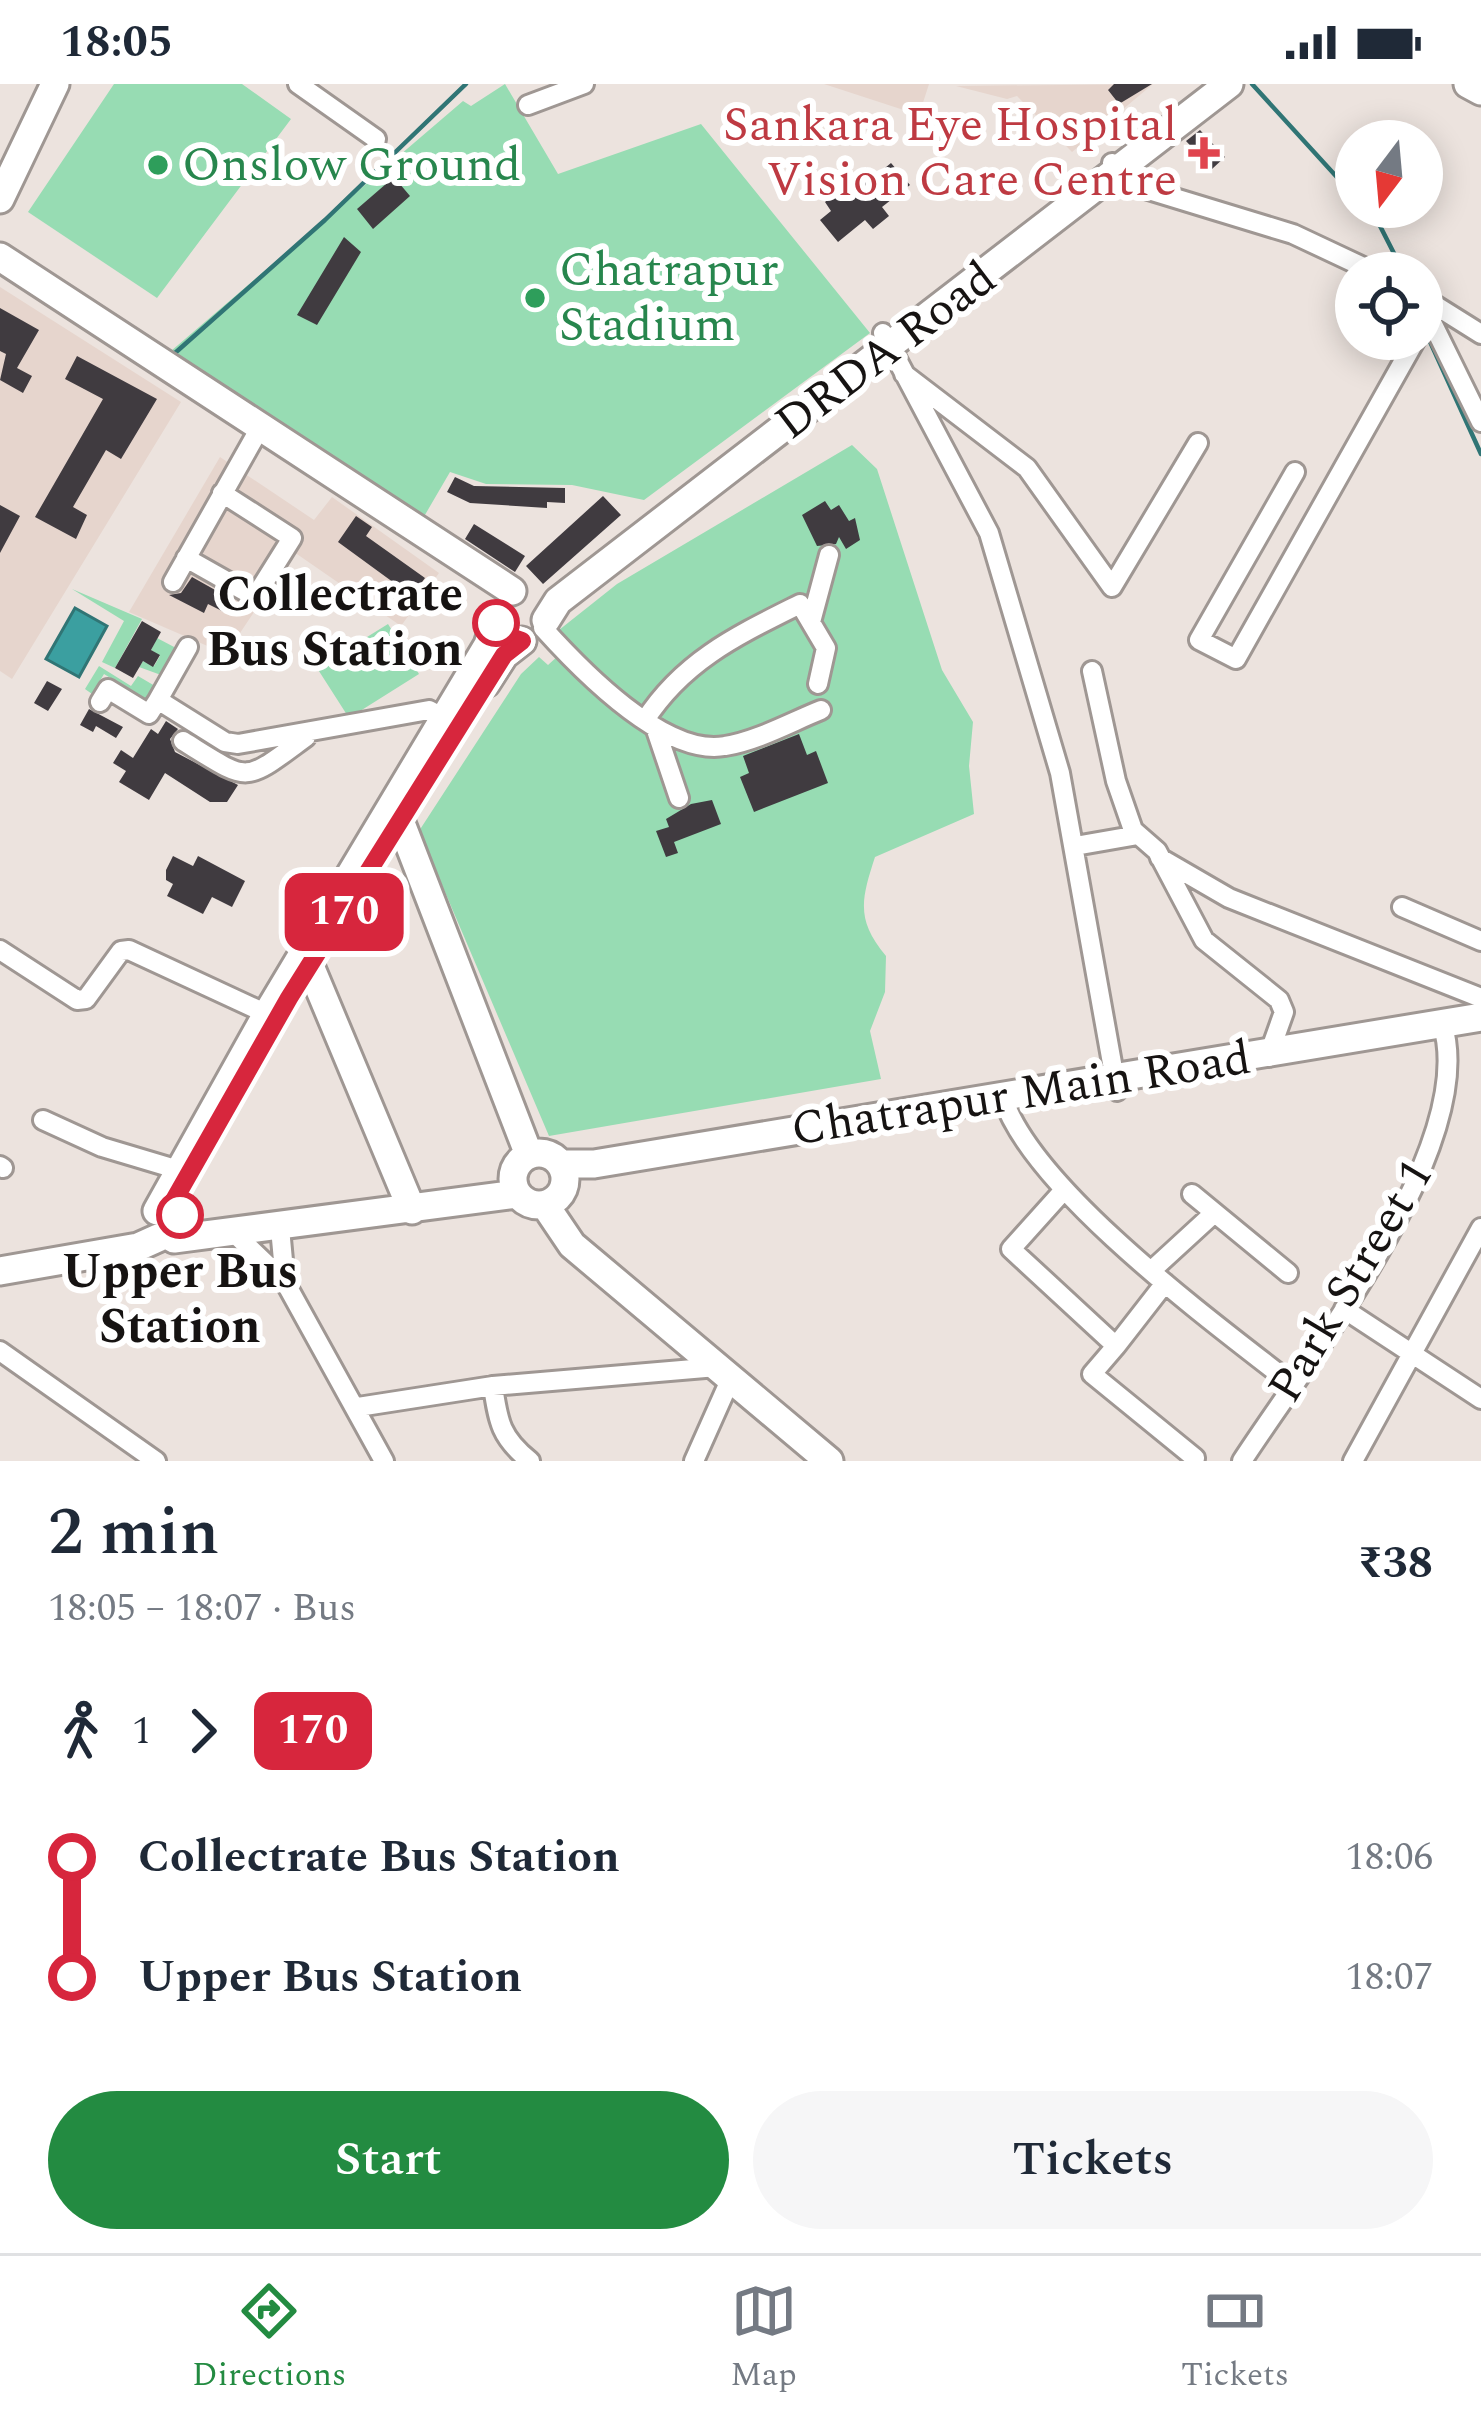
<!DOCTYPE html>
<html lang="en">
<head>
<meta charset="utf-8">
<style>
  :root { --surface:#fff; --page:#f6f6f7; --text:#1f2937; --muted:#747a83; --line:#e0e1e3; --accent:#238b41 }
  body { margin:0; font-family:Spectral,serif; background:var(--page); color:var(--text); height:100vh; display:flex; flex-direction:column; font-size:45px; white-space:nowrap }
  * { box-sizing:border-box; margin:0 }
  p { font-size:39px; color:var(--muted) }
  .icon { flex:none; width:66px; height:66px; fill:none; stroke:currentColor; stroke-width:2; stroke-linecap:round; stroke-linejoin:round }
  .map { position:relative; height:1377px; overflow:hidden }
  .drawer { display:flex; flex-direction:column; background:var(--surface); flex:1 }
  .drawer>* { flex:none }
  .badge { padding:0 24px; border-radius:18px; font-size:42px; line-height:78px }
  .needle { width:78px; rotate:196deg }
  .tools { position:absolute; left:1335px; top:36px; display:grid; gap:24px }
  .tools a { display:grid; place-items:center; width:108px; height:108px; border-radius:50%; background:var(--surface); box-shadow:0 6px 30px #0003; font-size:60px }
  .map>.badge { position:absolute; translate:-50% -50%; box-shadow:0 0 0 6px #fff }
  .legs { display:flex; align-items:center; gap:18px; height:132px; padding:0 48px; font-size:39px }
  .legs p { margin-inline-start:auto }
  .head { display:flex; align-items:center; justify-content:space-between; height:204px; padding:0 48px }
  h1 { font-size:66px; font-weight:600; line-height:90px }
  .cta { display:flex; gap:24px; margin-top:auto; padding:24px 48px }
  .cta a { flex:1; height:138px; border-radius:72px; background:var(--accent); color:#fff; font-size:48px; font-weight:600; line-height:138px; text-align:center }
  .cta a+a { background:var(--page); color:var(--text) }
  ul { padding:0 48px; list-style:none }
  li { display:flex; align-items:center; gap:42px; height:120px; font-size:45px }
  li i { display:grid; place-items:center; width:18px; height:100%; margin:0 15px; background:currentColor }
  li i::after { content:''; width:30px; height:30px; margin:-15px; border:9px solid; border-radius:50%; background:var(--surface) }
  li p { margin-inline-start:auto }
  li:first-child i { background:linear-gradient(#0000 50%,currentColor 0) }
  li:last-child i { background:linear-gradient(currentColor 50%,#0000 0) }
  .status { display:flex; justify-content:space-between; align-items:center; height:84px; padding:0 60px; background:var(--surface); direction:ltr }
  .status svg { height:33px; fill:currentColor }
  .dock { display:flex; justify-content:space-around; align-items:center; height:168px; border-top:3px solid var(--line); background:var(--surface); font-size:33px; color:var(--muted) }
  .dock a { display:grid; justify-items:center; gap:6px }
  .dock .selected { color:var(--accent) }
  .map>svg:first-child { display:block }
  .built { fill:#e6d5cd }
  .green { fill:#97dcb3 }
  .water { fill:#3b9fa0; stroke:#307575; stroke-width:3 }
  .lines { fill:none; stroke-linecap:round; stroke-linejoin:round }
  .stream { stroke:#307575; stroke-width:4.5 }
  .building { fill:#403b40 }
  .street-casing { stroke:#9f9793; stroke-width:24 }
  .secondary-casing { stroke:#9f9793; stroke-width:33 }
  .street { stroke:#fff; stroke-width:18 }
  .secondary { stroke:#fff; stroke-width:27 }
  .line-1-casing { stroke:#fff; stroke-width:27 }
  .line-1 { stroke:#d7263d; stroke-width:18 }
  .health-dot { fill:#e0444e; stroke:#fff; stroke-width:4.5 }
  .leisure-dot { fill:#2e9e5b; stroke:#fff; stroke-width:4.5 }
  .stop-1-dot { fill:#fff; stroke:#d7263d; stroke-width:6 }
  .labels { text-anchor:middle; dominant-baseline:central; stroke-width:12; stroke-linejoin:round; paint-order:stroke }
  .health-label { font-size:48px; fill:#be3a42; stroke:#fff; text-anchor:end }
  .leisure-label { font-size:48px; fill:#27864d; stroke:#fff; text-anchor:start }
  .street-label { font-size:48px; fill:#161312; stroke:#fff }
  .stop-label { font-size:48px; font-weight:bold; fill:#161312; stroke:#fff; text-anchor:end }
</style>
</head>
<body>
<div class="status"><b>18:05</b><svg viewBox="0 0 49 12"><path d="M0 12V9h3v3zM5 12V6h3v6zM10 12V3h3v9zM15 12V0h3v12zM26 1h20v11H26zM47 4h2v5h-2z"/></svg></div>
<div class="map">
<svg width="1481" height="1377" viewBox="0 0 1481 1377">
  <rect width="100%" height="100%" fill="#ece3de"/>
  <path class="built" d="M824,0H929L919,31Z
    M1153,0L1072,68L1017,12L1007,15L956,2Z
    M0,203L181,318L12,595L0,587Z
    M220,373L314,436L332,413L439,489L401,542L294,468L226,570L129,528Z"/>
  <path class="green" d="M114,0H242L291,35L157,214L28,128Z
    M505,0L558,90L701,40L870,249L644,416L572,401L486,400L450,388L422,436L164,273L463,17L471,22Z
    M852,361L877,385L942,586L973,638L969,682L974,730L875,773C861,816 856,836 886,872L885,908L870,947L881,995L549,1052L419,747L521,590L539,573L548,581L570,561L559,546L617,500Z
    M72,505L142,535L115,584L102,578L124,537Z
    M388,540L419,590L349,634L317,584Z
    M157,554L176,564L161,591L139,583L143,577L154,582L160,572L151,566Z
    M99,582L131,602L138,592L155,602L146,616L104,590L92,610L85,605Z"/>
  <path class="water" d="M75,524L107,542L79,593L46,575Z"/>
  <g class="lines">
    <path class="stream" d="M1252,0L1356,114
      M1364,123L1378,138L1404,189
      M1422,240L1481,370
      M175,269L325,136L466,0"/>
  </g>
  <path class="building" d="M1114,0H1152L1119,20L1108,6Z
    M1200,46L1225,73L1212,85L1186,57Z
    M891,79L910,101L882,123L889,132L873,145L865,136L838,158L820,136L831,127L825,118L866,83L874,93Z
    M394,93L410,112L373,145L357,125Z
    M344,153L361,168L317,241L297,231Z
    M0,224L39,246L17,284L32,292L23,309L0,296L6,270L0,267Z
    M77,272L157,315L121,375L106,366L73,423L87,431L76,455L35,433L103,315L65,295Z
    M455,393L474,402L565,404V419L547,418V424L470,419L447,408Z
    M603,412L621,431L543,500L526,482Z
    M825,417L831,426L839,421L849,437L855,434L860,456L846,465L839,453L836,460L817,462L802,431Z
    M0,421L20,432L0,469Z
    M356,432L372,443L366,452L425,494L412,512L338,458Z
    M474,440L525,472L515,488L465,455Z
    M192,493L233,516L226,529L208,520L204,529L169,511L181,509Z
    M142,537L161,548L151,566L160,571L153,583L143,577L133,594L115,584Z
    M47,597L62,605L48,627L34,619Z
    M89,625L123,643L116,654L96,642L93,648L80,641Z
    M166,637L178,645L170,655L175,668L238,701L227,718H210L165,689L149,716L119,698L126,687L113,679L121,666L133,674L151,645L158,650Z
    M799,650L807,671L816,667L828,699L754,728L740,693L749,689L743,672Z
    M712,716L721,740L674,758L678,769L666,773L656,747L669,743L666,735L691,720Z
    M173,772L193,782L198,772L245,797L232,823L212,813L203,830L167,812L173,800L166,796V786Z"/>
  <g class="lines">
    <g class="street-casing">
      <path id="street" d="M298,0L376,55
        M528,21L584,0
        M1112,79L1126,96L1142,104L1293,150L1376,189
        M1422,213L1481,250
        M1422,218L1481,338
        M883,249L989,449L1060,689L1117,1007
        M904,290L1027,384L1112,503L1198,359
        M1295,388L1199,556L1236,575L1416,255
        M186,474L255,513L292,454L222,409
        M173,498L261,342
        M811,538L829,471
        M543,544C580,585 664,673 725,662C757,657 791,638 821,626
        M1092,587L1116,697L1133,746L1157,767L1204,856L1279,916L1284,928L1268,973
        M158,616L188,563
        M100,618L108,605L149,630L158,616L225,658L238,660L429,626L444,634
        M645,636C684,576 738,551 800,520L826,564L818,600
        M655,643L679,714
        M183,657C251,699 242,700 306,653
        M1075,762L1138,751
        M1160,774L1229,814L1481,914
        M1402,823L1481,857
        M0,866L77,916L86,915L121,867L129,866L267,930
        M1003,1014C1033,1106 1214,1239 1292,1300
        M43,1036L102,1063L179,1086
        M0,1082L3,1084
        M1064,1106L1011,1165L1116,1262L1092,1290L1195,1374
        M1192,1110L1288,1189
        M280,1144L285,1198L384,1377
        M235,1150L285,1198
        M1151,1187L1212,1131
        M1344,1225L1481,1315
        M1116,1262L1165,1199
        M0,1267L156,1377
        M493,1302C498,1338 501,1354 530,1377
        M358,1323L493,1302L717,1283
        M694,1377L731,1294
        M1242,1377C1306,1278 1481,1059 1442,939
        M1353,1377L1481,1144"/>
    </g>
    <g class="secondary-casing">
      <path id="secondary" d="M1468,0L1481,7
        M0,115L55,0
        M0,173L512,507
        M546,536L558,517L1229,0
        M486,599L504,571L522,557
        M394,721L529,1071
        M305,870L412,1126
        M513 1095a26 26 0 1 1 52 0a26 26 0 1 1-52 0Z
        M560,1080H594L1481,933
        M545,1121L572,1161L829,1377
        M157,1127L267,930L488,561L495,538
        M174,1155L517,1110
        M0,1187L138,1163L158,1154"/>
    </g>
    <use href="#street" class="street"/>
    <use href="#secondary" class="secondary"/>
  </g>
  <g class="lines">
    <g class="line-1-casing">
      <path id="line-1" d="M180,1131L169,1125L289,914L504,571L522,557L502,550L496,539"/>
    </g>
    <use href="#line-1" class="line-1"/>
  </g>
  <path class="health-dot" d="M1198 51h12v12h12v12h-12v12h-12v-12h-12v-12h12z"/>
  <g class="leisure-dot">
    <circle cx="158" cy="81" r="12"/>
    <circle cx="535" cy="214" r="12"/>
  </g>
  <g class="stop-1-dot">
    <circle cx="496" cy="539" r="21"/>
    <circle cx="180" cy="1131" r="21"/>
  </g>
  <g class="labels">
    <g class="health-label">
      <text x="1177" y="41">Sankara Eye Hospital<tspan x="1177" dy="55">Vision Care Centre</tspan></text>
    </g>
    <g class="leisure-label">
      <text x="182" y="81">Onslow Ground</text>
      <text x="559" y="186">Chatrapur<tspan x="559" dy="55">Stadium</tspan></text>
    </g>
    <g class="street-label">
      <text transform="translate(886 267) rotate(-37)">DRDA Road</text>
      <text transform="translate(1021 1010) rotate(-9)">Chatrapur Main Road</text>
      <text transform="translate(1351 1197) rotate(-59)">Park Street 1</text>
    </g>
    <g class="stop-label">
      <text x="463" y="511">Collectrate<tspan x="463" dy="55">Bus Station</tspan></text>
      <text x="180" y="1188" text-anchor="middle">Upper Bus<tspan x="180" dy="55">Station</tspan></text>
    </g>
  </g>
</svg>
<div class="tools">
<a><svg class="needle" viewBox="-14 -14 28 28"><path d="M0-13l5 13h-10z" fill="#e53935"/><path d="M0 13l5-13h-10z" fill="#747a83"/></svg></a>
<a><svg class="icon" aria-label="locate" viewBox="0 0 24 24"><circle cx="12" cy="12" r="6"/><path d="M12 2v4M12 18v4M2 12h4M18 12h4"/></svg></a>
</div>
<b class="badge" style="left:344px;top:828px;background:#d7263d;color:#fff">170</b>
</div>
<section class="drawer">
<div class="head"><div><h1>2 min</h1><p>18:05 – 18:07 · Bus</p></div><b>₹38</b></div>
<div class="legs"><svg class="icon" aria-label="walk" viewBox="0 0 24 24"><circle cx="13" cy="4" r="2"/><path d="M13 8l-2 6 4 7M11 14l-3 7M7 12l3-4h3l4 4"/></svg>1<svg class="icon" aria-label="forward" viewBox="0 0 24 24"><path d="M9 5l7 7-7 7"/></svg><b class="badge" style="background:#d7263d;color:#fff">170</b></div>
<ul>
<li><i style="color:#d7263d"></i><b>Collectrate Bus Station</b><p>18:06</p></li>
<li><i style="color:#d7263d"></i><b>Upper Bus Station</b><p>18:07</p></li>
</ul>
<div class="cta"><a>Start</a><a>Tickets</a></div>
</section>
<nav class="dock">
<a class="selected"><svg class="icon" aria-label="directions" viewBox="0 0 24 24"><path d="M12 3l9 9-9 9-9-9zM9 14v-3h6M13 9l2 2-2 2"/></svg>Directions</a>
<a><svg class="icon" aria-label="map" viewBox="0 0 24 24"><path d="M3 6l6-2 6 2 6-2v14l-6 2-6-2-6 2zM9 4v14M15 6v14"/></svg>Map</a>
<a><svg class="icon" aria-label="tickets" viewBox="0 0 24 24"><path d="M3 7h18v10H3zM15 7v10"/></svg>Tickets</a>
</nav>
</body>
</html>
